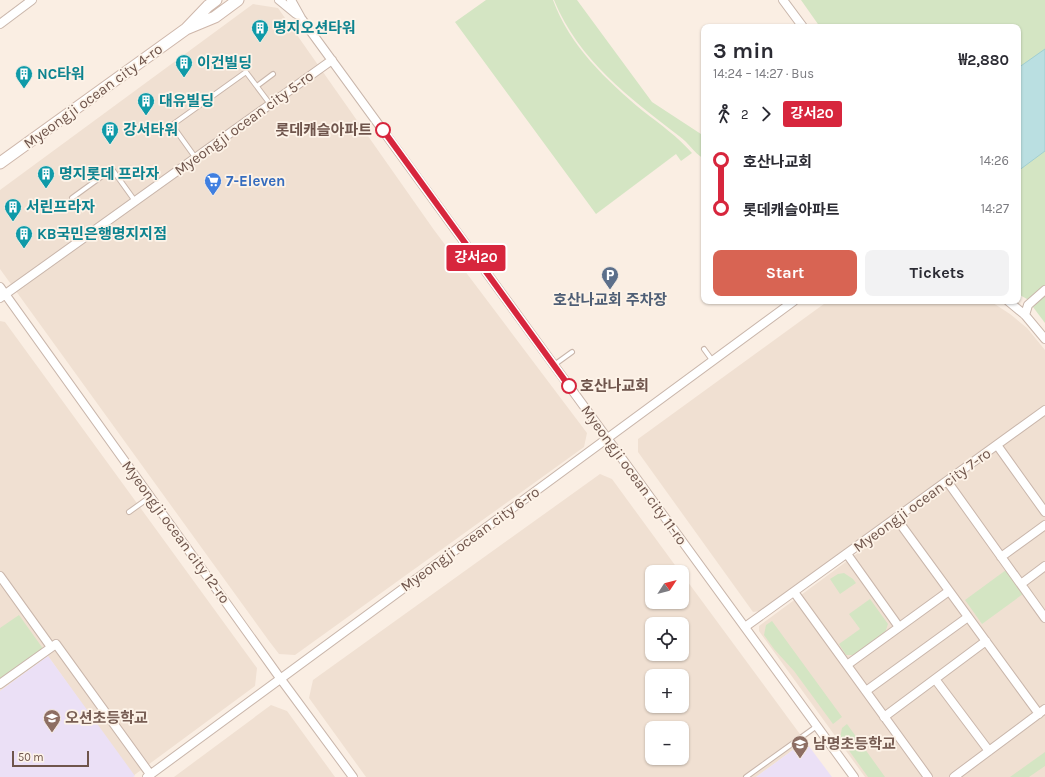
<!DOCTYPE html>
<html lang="en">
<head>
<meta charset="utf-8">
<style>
  :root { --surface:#fff; --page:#f2f2f3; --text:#2b2b33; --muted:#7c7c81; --accent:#d86453 }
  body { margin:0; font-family:Karla,"Noto Sans KR",sans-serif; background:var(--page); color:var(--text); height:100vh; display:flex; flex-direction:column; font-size:15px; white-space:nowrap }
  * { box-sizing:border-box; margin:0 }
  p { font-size:13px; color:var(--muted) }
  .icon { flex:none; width:22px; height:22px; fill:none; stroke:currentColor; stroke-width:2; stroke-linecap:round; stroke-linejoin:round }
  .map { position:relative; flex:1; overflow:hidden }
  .panel { position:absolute; left:701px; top:24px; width:320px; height:280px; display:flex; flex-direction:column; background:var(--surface); border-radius:8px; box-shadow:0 1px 3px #0004 }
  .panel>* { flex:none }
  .badge { padding:0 8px; border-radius:3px; font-size:14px; line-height:26px }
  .needle { width:26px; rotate:54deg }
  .controls { position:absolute; left:645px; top:565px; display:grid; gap:8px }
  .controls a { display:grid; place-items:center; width:44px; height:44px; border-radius:8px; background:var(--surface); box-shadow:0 1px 3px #0004; font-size:20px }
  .scale { position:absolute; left:12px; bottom:10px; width:77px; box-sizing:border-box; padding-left:4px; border:2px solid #6f554c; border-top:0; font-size:11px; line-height:14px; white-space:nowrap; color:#6f554c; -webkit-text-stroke:3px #fdf3e8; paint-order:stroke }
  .map>.badge { position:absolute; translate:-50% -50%; box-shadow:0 0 0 2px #fff }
  .legs { display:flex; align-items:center; gap:6px; height:44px; padding:0 12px; font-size:13px }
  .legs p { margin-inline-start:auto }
  .headline { display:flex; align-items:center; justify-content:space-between; height:68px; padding:0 12px }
  h1 { font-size:22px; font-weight:700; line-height:30px }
  .cta { display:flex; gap:8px; margin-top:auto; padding:8px 12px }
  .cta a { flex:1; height:46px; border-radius:8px; background:var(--accent); color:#fff; font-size:16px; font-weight:700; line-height:46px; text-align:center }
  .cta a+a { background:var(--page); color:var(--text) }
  ul { padding:0 12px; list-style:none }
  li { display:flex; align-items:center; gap:14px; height:48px; font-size:15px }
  li i { display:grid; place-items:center; width:6px; height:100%; margin:0 5px; background:currentColor }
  li i::after { content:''; width:10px; height:10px; margin:-5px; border:3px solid; border-radius:50%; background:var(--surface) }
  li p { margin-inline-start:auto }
  li:first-child i { background:linear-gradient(#0000 50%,currentColor 0) }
  li:last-child i { background:linear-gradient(currentColor 50%,#0000 0) }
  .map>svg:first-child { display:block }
  .residential { fill:#f0e0d2; fill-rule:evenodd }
  .education { fill:#ebe0f6 }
  .green { fill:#d4e5c3 }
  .water { fill:#badfe1; stroke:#a1cfd1 }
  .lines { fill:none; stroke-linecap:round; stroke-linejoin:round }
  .service-casing { stroke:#c9b6ab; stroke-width:6 }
  .minor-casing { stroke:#c9b6ab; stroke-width:10 }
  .secondary-casing { stroke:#ceb7ab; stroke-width:13 }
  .service { stroke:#fff; stroke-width:4 }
  .minor { stroke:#fff; stroke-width:8 }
  .secondary { stroke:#fff; stroke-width:11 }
  .line-1-casing { stroke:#fff; stroke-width:9 }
  .line-1 { stroke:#d7263d; stroke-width:6 }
  .stop-1-dot { fill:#fff; stroke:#d7263d; stroke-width:2 }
  .labels { text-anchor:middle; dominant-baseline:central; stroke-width:3.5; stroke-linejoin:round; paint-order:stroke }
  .culture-label { font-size:15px; font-weight:bold; fill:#0d838f; stroke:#fdf3e8; text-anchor:start }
  .street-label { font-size:15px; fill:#6f554c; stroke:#fdf3e8 }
  .stop-label { font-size:15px; font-weight:bold; fill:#6f554c; stroke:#fdf3e8; text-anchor:end }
  .shop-label { font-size:15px; font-weight:bold; fill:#366cbe; stroke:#fdf3e8; text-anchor:start }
  .service-label { font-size:15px; font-weight:bold; fill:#4e5e75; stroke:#fdf3e8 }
  .education-label { font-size:15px; font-weight:bold; fill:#785e54; stroke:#fdf3e8; text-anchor:start }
</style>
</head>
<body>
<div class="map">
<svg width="1045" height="777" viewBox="0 0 1045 777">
  <rect width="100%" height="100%" fill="#faeee3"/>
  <path class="residential" d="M253,4L278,8L434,230L587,433L584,447L295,655L279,654L269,641L0,269V190Z
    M828,301H990L1010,314L1027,328L1045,350V405L761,611L753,612L638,452V439Z
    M0,321L5,322L257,668L255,686L133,776L48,656L0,691Z
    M1045,415V777H865L759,631V626Z
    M600,474L612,479L680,572H652V602H682V574L805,741L756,777H366L309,698L313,680ZM652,624H682V654H652ZM652,676H682V706H652ZM652,728H682V758H652Z
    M271,705L287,711L335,777H174Z"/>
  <path class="education" d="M48,656L135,776L133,777H0V691Z
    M805,741L832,777H756Z"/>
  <path class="green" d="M486,0H553C570,46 606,80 643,111C660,124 678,137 692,153L681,161L676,154L596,214L455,22Z
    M554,0H577L652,102L704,136V159C693,152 689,143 679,136C629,97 579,61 554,0Z
    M801,0H1045V323L1027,299L1018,294V27H820Z
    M1006,570L1023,594L982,624L965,600Z
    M844,573L853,579L856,583L840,594L830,579L838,574Z
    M870,599L888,624L885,633L855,655H846L839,644L860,629L849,614Z
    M19,615L44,650L0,681V628Z
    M772,621L842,717L833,724L794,671L774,649L764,635L766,625Z
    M847,724L885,777H868L840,738L842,728Z
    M1045,752V766L1029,777H1010Z"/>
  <path class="water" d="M1045,49V151L1018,171V68Z"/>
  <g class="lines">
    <g class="service-casing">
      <path id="service" d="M257,86L273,74
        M195,157L172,125L246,72L270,104
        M72,198L112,169L135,201
        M704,349L712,360
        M554,365L572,352
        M129,512L150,497
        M746,777L817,726"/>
    </g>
    <g class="minor-casing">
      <path id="minor" d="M279,0L296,14
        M291,0L301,18L854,777
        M783,0L803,27
        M0,24L32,0
        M0,287L280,678L353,777
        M0,298L332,60
        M1008,301L1025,315L1045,339
        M1025,315L1028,305L1045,290
        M997,445L1045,512
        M947,481L1045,618
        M896,518L1039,714
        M847,554L899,627
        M1001,557L1045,525
        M0,576L51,647
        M1021,584L1045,566
        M794,592L928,777
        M745,627L1045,410
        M847,665L949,591
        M935,679L989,751
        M0,684L56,644L150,774
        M866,691L968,617
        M884,717L986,641
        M147,777L794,301
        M954,777L1045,709"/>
    </g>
    <g class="secondary-casing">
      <path id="secondary" d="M216,0L208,6L186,29L215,17L238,0
        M0,163L186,29"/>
    </g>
    <use href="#service" class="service"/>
    <use href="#minor" class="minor"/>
    <use href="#secondary" class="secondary"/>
  </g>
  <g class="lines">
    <g class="line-1-casing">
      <path id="line-1" d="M383,130L569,386"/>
    </g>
    <use href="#line-1" class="line-1"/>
  </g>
  <defs>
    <g id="building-pin" transform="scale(0.9)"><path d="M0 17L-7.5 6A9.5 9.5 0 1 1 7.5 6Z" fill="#0f9aa8" stroke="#fdf3e8"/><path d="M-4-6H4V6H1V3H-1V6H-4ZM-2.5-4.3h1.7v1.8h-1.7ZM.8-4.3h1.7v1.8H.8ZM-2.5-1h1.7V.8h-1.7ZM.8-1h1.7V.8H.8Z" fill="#fff"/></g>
    <g id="supermarket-pin" transform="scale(0.9)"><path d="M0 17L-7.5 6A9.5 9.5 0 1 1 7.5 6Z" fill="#3f7fe0" stroke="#fdf3e8"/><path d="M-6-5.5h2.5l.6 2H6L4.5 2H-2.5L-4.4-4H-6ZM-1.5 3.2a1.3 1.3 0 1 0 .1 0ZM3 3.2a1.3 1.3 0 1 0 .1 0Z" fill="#fff"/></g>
    <g id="parking-pin" transform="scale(0.9)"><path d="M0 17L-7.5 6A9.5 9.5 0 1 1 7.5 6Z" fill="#5c6f8a" stroke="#fdf3e8"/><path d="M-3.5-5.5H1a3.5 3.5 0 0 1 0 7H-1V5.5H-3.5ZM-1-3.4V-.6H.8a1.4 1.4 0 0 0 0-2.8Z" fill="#fff"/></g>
    <g id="school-pin" transform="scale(0.9)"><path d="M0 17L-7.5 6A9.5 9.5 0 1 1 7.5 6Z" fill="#8d6e63" stroke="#fdf3e8"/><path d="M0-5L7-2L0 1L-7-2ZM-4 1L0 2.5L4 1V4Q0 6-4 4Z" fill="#fff"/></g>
  </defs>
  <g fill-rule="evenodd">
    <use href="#building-pin" x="260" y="28"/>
    <use href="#building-pin" x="184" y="63"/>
    <use href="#building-pin" x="24" y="74"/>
    <use href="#building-pin" x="146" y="101"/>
    <use href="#building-pin" x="110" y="130"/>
    <use href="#building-pin" x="46" y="174"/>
    <use href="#supermarket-pin" x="213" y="181"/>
    <use href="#building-pin" x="13" y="207"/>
    <use href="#building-pin" x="24" y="234"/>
    <use href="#parking-pin" x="610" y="275"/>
    <use href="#school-pin" x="52" y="718"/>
    <use href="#school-pin" x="800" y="744"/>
  </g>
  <g class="stop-1-dot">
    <circle cx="383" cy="130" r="7"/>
    <circle cx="569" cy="386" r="7"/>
  </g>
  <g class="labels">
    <g class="culture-label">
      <text x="273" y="28">명지오션타워</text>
      <text x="197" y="63">이건빌딩</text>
      <text x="37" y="74">NC타워</text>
      <text x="159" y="101">대유빌딩</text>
      <text x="123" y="130">강서타워</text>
      <text x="59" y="174">명지롯데 프라자</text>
      <text x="26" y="207">서린프라자</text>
      <text x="37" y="234">KB국민은행명지지점</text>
    </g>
    <g class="street-label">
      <text transform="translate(93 96) rotate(-36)">Myeongji ocean city 4-ro</text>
      <text transform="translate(244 123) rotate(-36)">Myeongji ocean city 5-ro</text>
      <text transform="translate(634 475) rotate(54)">Myeongji ocean city 11-ro</text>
      <text transform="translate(922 500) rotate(-36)">Myeongji ocean city 7-ro</text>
      <text transform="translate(176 532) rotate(54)">Myeongji ocean city 12-ro</text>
      <text transform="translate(470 539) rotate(-36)">Myeongji ocean city 6-ro</text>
    </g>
    <g class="stop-label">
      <text x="372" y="130">롯데캐슬아파트</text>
      <text x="580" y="386" text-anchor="start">호산나교회</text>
    </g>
    <g class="shop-label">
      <text x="226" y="181">7-Eleven</text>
    </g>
    <g class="service-label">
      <text x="610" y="300">호산나교회 주차장</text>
    </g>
    <g class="education-label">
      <text x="65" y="718">오션초등학교</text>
      <text x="813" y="744">남명초등학교</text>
    </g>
  </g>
</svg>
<div class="controls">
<a><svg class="needle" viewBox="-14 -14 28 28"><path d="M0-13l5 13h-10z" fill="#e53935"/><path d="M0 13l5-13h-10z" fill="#7c7c81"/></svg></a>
<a><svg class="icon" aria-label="locate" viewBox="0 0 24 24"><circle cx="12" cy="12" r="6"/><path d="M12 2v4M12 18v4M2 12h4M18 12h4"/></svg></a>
<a>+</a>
<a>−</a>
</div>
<div class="scale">50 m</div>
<b class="badge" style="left:476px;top:258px;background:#d7263d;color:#fff">강서20</b>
<section class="panel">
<div class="headline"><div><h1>3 min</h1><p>14:24 – 14:27 · Bus</p></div><b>₩2,880</b></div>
<div class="legs"><svg class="icon" aria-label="walk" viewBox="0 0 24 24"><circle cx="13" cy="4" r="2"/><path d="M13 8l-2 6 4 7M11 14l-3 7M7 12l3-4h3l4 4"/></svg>2<svg class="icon" aria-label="forward" viewBox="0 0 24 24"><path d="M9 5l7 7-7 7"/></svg><b class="badge" style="background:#d7263d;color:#fff">강서20</b></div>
<ul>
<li><i style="color:#d7263d"></i><b>호산나교회</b><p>14:26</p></li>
<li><i style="color:#d7263d"></i><b>롯데캐슬아파트</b><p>14:27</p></li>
</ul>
<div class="cta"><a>Start</a><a>Tickets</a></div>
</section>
</div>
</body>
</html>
